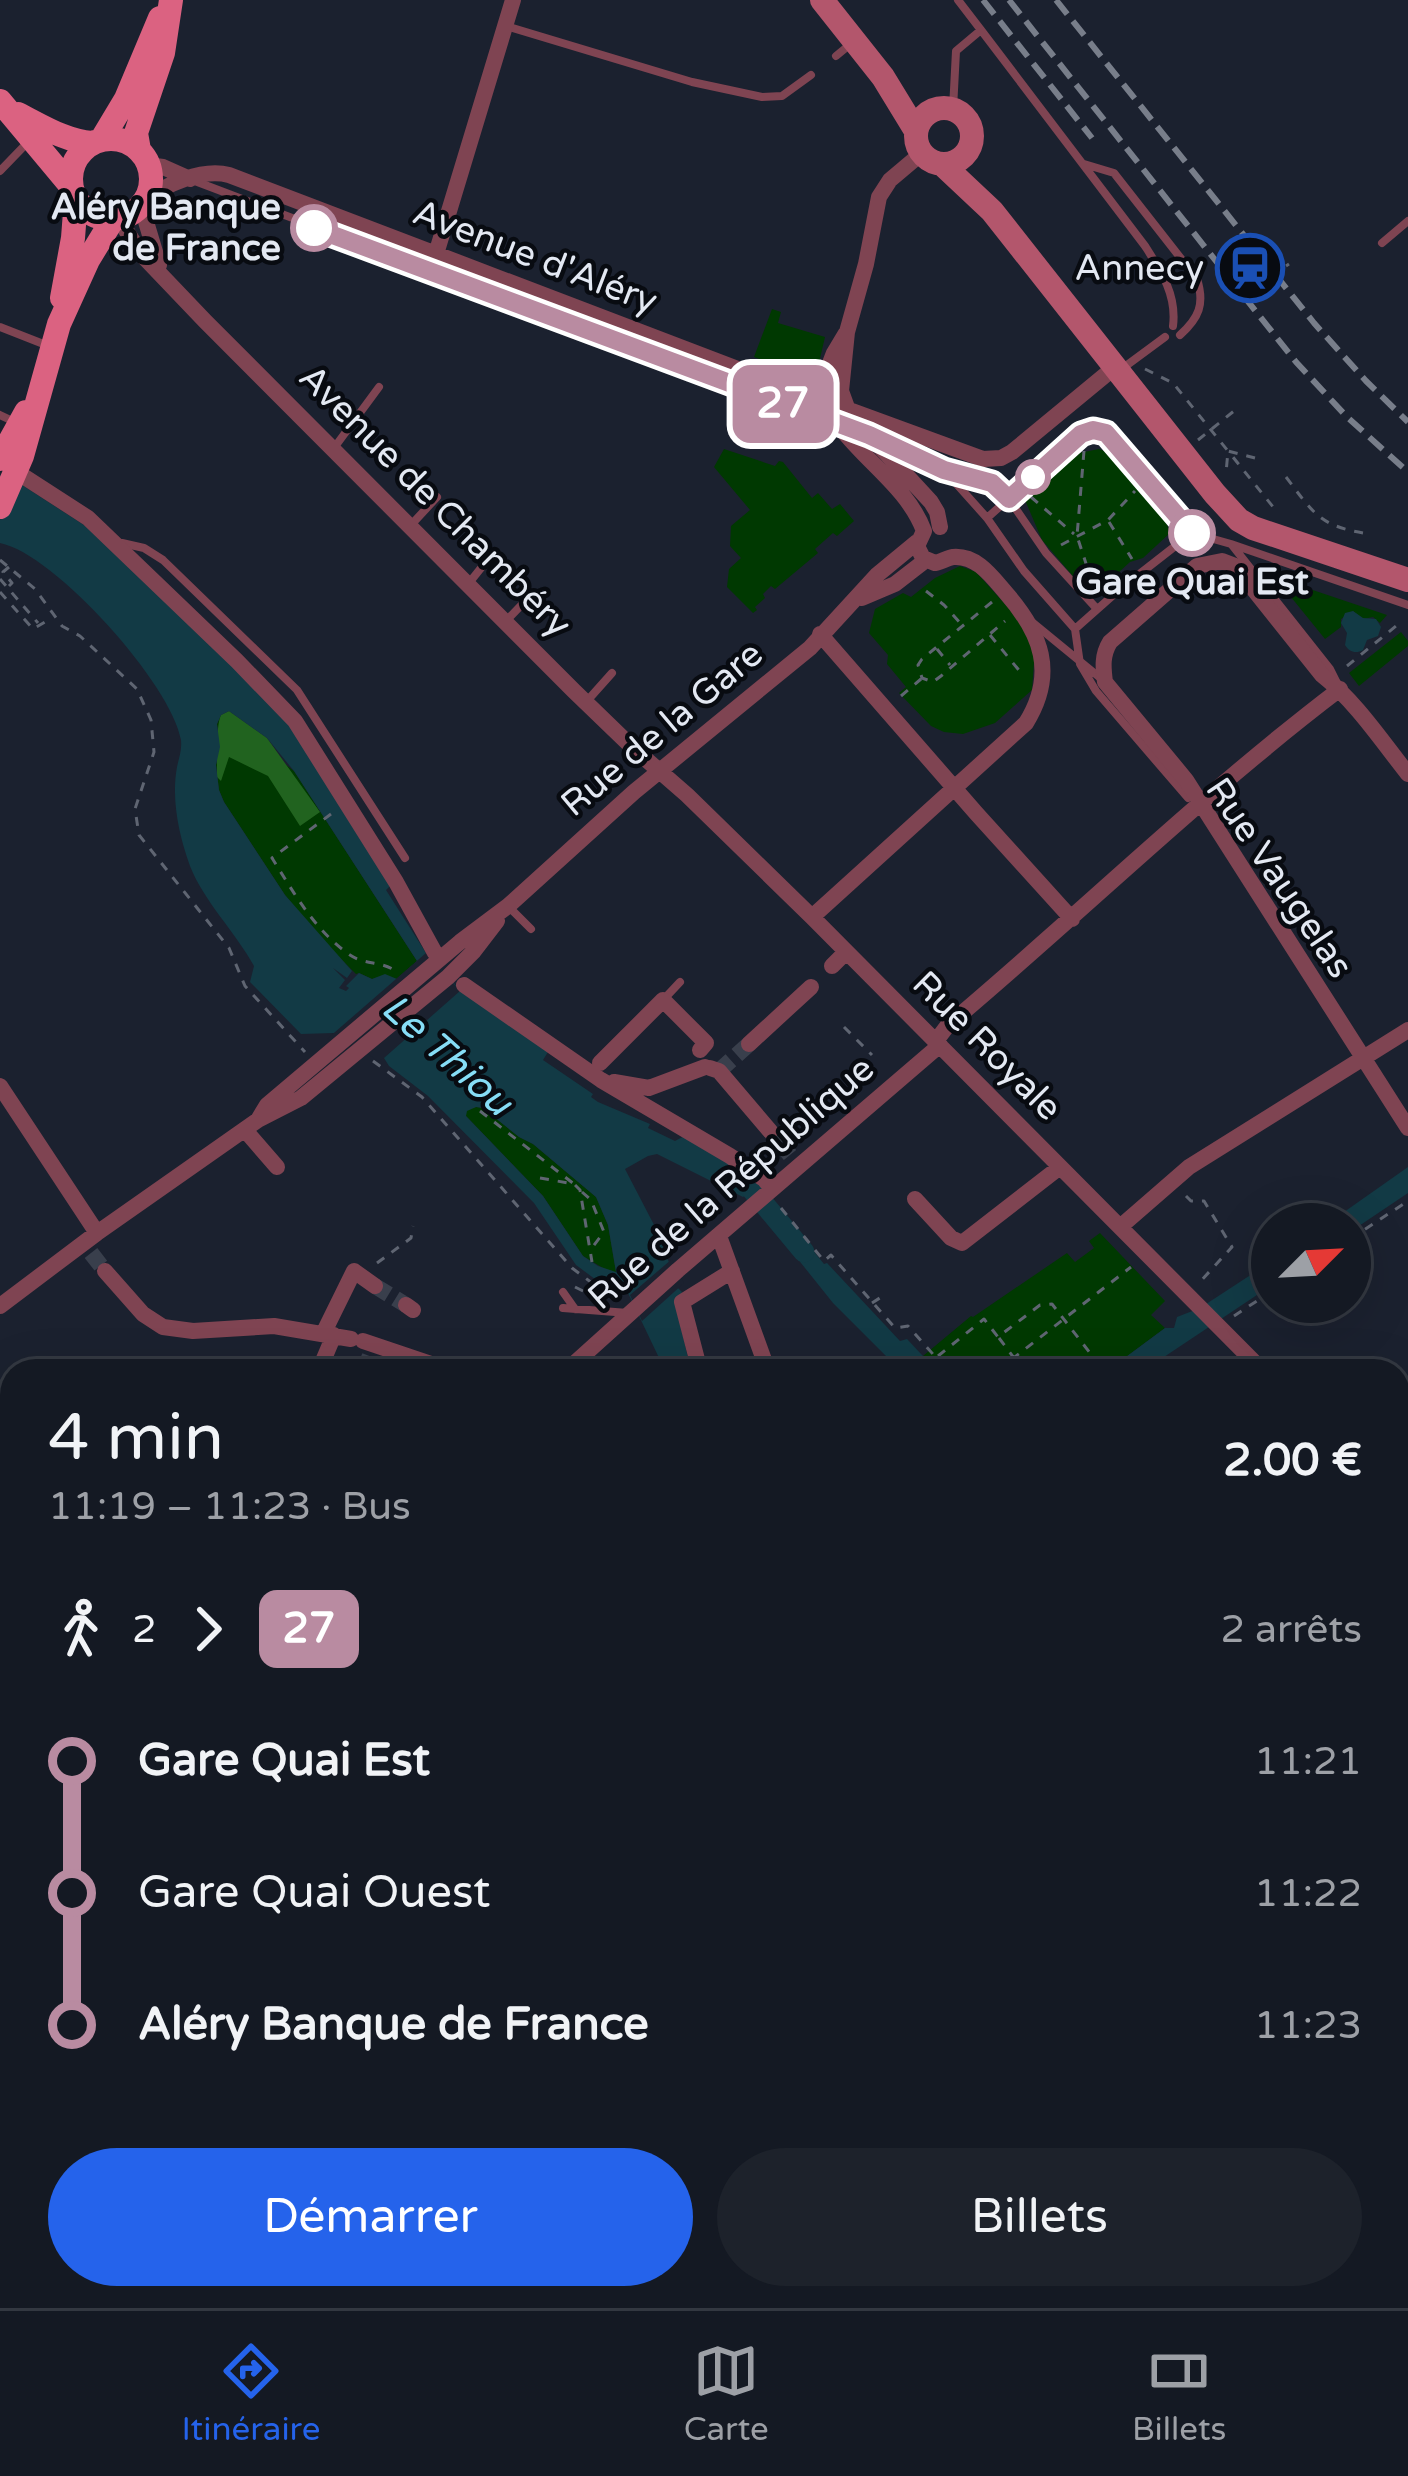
<!DOCTYPE html>
<html lang="fr">
<head>
<meta charset="utf-8">
<style>
  :root { --surface:#141923; --page:#1d222b; --text:#f1f3f6; --muted:#9da0a6; --line:#333841; --accent:#2563eb }
  body { margin:0; font-family:"Varela Round",sans-serif; background:var(--page); color:var(--text); height:100vh; display:flex; flex-direction:column; font-size:45px; white-space:nowrap }
  * { box-sizing:border-box; margin:0 }
  p { font-size:39px; color:var(--muted) }
  .icon { flex:none; width:66px; height:66px; fill:none; stroke:currentColor; stroke-width:2; stroke-linecap:round; stroke-linejoin:round }
  .map { position:relative; flex:1; overflow:hidden }
  .details { position:absolute; left:0px; top:1359px; width:1410px; height:951px; display:flex; flex-direction:column; background:var(--surface); border-radius:36px 36px 0 0; box-shadow:0 12px 48px #0002,0 0 0 3px var(--line) }
  .details>* { flex:none }
  .badge { padding:0 24px; border-radius:18px; font-size:42px; line-height:78px }
  .needle { width:78px; rotate:66deg }
  .buttons { position:absolute; left:1251px; top:1203px; display:grid; gap:24px }
  .buttons a { display:grid; place-items:center; width:120px; height:120px; border-radius:50%; background:var(--surface); box-shadow:0 12px 48px #0002,0 0 0 3px var(--line); font-size:60px }
  .map>.badge { position:absolute; translate:-50% -50%; box-shadow:0 0 0 6px #fff }
  .legs { display:flex; align-items:center; gap:18px; height:132px; padding:0 48px; font-size:39px }
  .legs p { margin-inline-start:auto }
  .overview { display:flex; align-items:center; justify-content:space-between; height:204px; padding:0 48px }
  h1 { font-size:66px; font-weight:600; line-height:90px }
  .primary-button { display:flex; gap:24px; margin-top:auto; padding:24px 48px }
  .primary-button a { flex:1; height:138px; border-radius:72px; background:var(--accent); color:#fff; font-size:48px; font-weight:600; line-height:138px; text-align:center }
  .primary-button a+a { background:var(--page); color:var(--text) }
  ul { padding:0 48px; list-style:none }
  li { display:flex; align-items:center; gap:42px; height:132px; font-size:45px }
  li i { display:grid; place-items:center; width:18px; height:100%; margin:0 15px; background:currentColor }
  li i::after { content:''; width:30px; height:30px; margin:-15px; border:9px solid; border-radius:50%; background:var(--surface) }
  li p { margin-inline-start:auto }
  li:first-child i { background:linear-gradient(#0000 50%,currentColor 0) }
  li:last-child i { background:linear-gradient(currentColor 50%,#0000 0) }
  .tab-bar { display:flex; justify-content:space-around; align-items:center; height:168px; border-top:3px solid var(--line); background:var(--surface); font-size:33px; color:var(--muted) }
  .tab-bar a { display:grid; justify-items:center; gap:6px }
  .tab-bar .current { color:var(--accent) }
  .map>svg:first-child { display:block }
  .green { fill:#003901 }
  .forest { fill:#21631f }
  .water { fill:#123a45; fill-rule:evenodd }
  .pier { fill:#1b212f }
  .lines { fill:none; stroke-linecap:round; stroke-linejoin:round }
  .canal { stroke:#123a45; stroke-width:21 }
  .street-tunnel { stroke:#393f4c; stroke-width:16; stroke-dasharray:16 8; stroke-linecap:butt }
  .path { stroke:#5f6572; stroke-width:3; stroke-dasharray:9 9; stroke-linecap:butt }
  .lane { stroke:#7f4452; stroke-width:8 }
  .street { stroke:#7f4452; stroke-width:16 }
  .secondary { stroke:#b3566c; stroke-width:24 }
  .primary { stroke:#db6281; stroke-width:24 }
  .rail { stroke:#787e8a; stroke-width:6; stroke-dasharray:18 9; stroke-linecap:butt }
  .line-1-casing { stroke:#fff; stroke-width:27 }
  .line-1 { stroke:#b98ba1; stroke-width:18 }
  .stop-1-dot { fill:#fff; stroke:#b98ba1; stroke-width:6 }
  .labels { text-anchor:middle; dominant-baseline:central; stroke-width:9; stroke-linejoin:round; paint-order:stroke }
  .stop-label { font-size:36px; font-weight:bold; fill:#e3e8f2; stroke:#080b11; text-anchor:end }
  .street-label { font-size:36px; fill:#e3e8f2; stroke:#080b11 }
  .poi-label { font-size:36px; fill:#e3e8f2; stroke:#080b11; text-anchor:end }
  .water-label { font-size:39px; font-style:italic; fill:#86ddf6; stroke:#080b11 }
</style>
</head>
<body>
<div class="map">
<svg width="1408" height="2308" viewBox="0 0 1408 2308">
  <rect width="100%" height="100%" fill="#1b212f"/>
  <path class="green" d="M772,309L781,312L778,323L825,337L818,367L805,376L754,357Z
    M724,449L775,466L779,461L783,462L812,498L818,493L832,509L840,504L854,521L837,536L833,533L815,549L818,553L775,589L771,586L763,594L765,598L755,607L757,610L753,613L727,587L729,569L741,558L730,546L731,526L750,510L714,467Z
    M1099,449L1109,453L1165,519L1170,533L1143,558L1130,562L1105,585L1084,589L1042,540L1025,500L1079,453Z
    M960,566L976,572L1022,623L1035,648L1032,690L995,723L963,734L944,732L931,726L899,693L906,687L887,664L888,655L869,633L875,609L903,593L911,597L935,578Z
    M1280,579L1387,615L1380,623L1373,617L1363,619L1353,611L1341,619V627L1325,639L1278,581Z
    M1401,632L1408,641V646L1359,686L1349,673Z
    M221,715L294,771L417,961L396,979L379,977L372,979L359,973L356,974L322,940L285,895L224,802L219,790L216,765L220,747L217,724Z
    M476,1107L483,1108L519,1137L533,1144L596,1197L608,1225L616,1272L613,1274L583,1256L543,1196L466,1116V1110Z
    M1100,1233L1165,1301L1151,1315L1165,1328L1107,1371H1097L1088,1361L1075,1371H937L923,1356L971,1316L973,1317L1067,1253L1075,1262L1094,1248L1089,1241Z"/>
  <path class="forest" d="M229,711L267,738L320,812L300,826L268,776L229,757L221,781L217,777C217,762 216,725 221,715Z"/>
  <path class="water" d="M0,475L22,485L101,536L290,722L393,883L386,890L426,953L460,990L548,1052L543,1060L593,1094L591,1097L598,1102L650,1124L648,1128L675,1141L690,1133L762,1180L743,1197L657,1154L648,1156L625,1169L665,1246L664,1252L679,1282L677,1287L682,1292L677,1310L691,1371H657L655,1366L661,1362L628,1293L611,1291L576,1265L534,1203L428,1096L389,1066L384,1058L334,1033L301,1034L250,982L254,966C236,933 203,900 190,866C179,836 171,799 177,767C179,757 182,751 181,740C172,685 55,554 0,543ZM229,711L267,738L294,771L417,961L397,979L385,974L372,979L359,973L346,986L349,988L346,991L339,988L345,980L333,968L347,978L352,971L285,895L224,802L219,790L216,765L220,747L217,724L221,715ZM476,1107L483,1108L519,1137L533,1144L596,1197L608,1225L616,1272L598,1266L583,1256L543,1196L466,1116L467,1111Z
    M1353,611L1363,618L1376,619L1381,627L1378,636L1367,640L1363,650C1356,654 1349,652 1345,645L1347,633L1341,623L1345,613Z
    M1408,1167V1193L1350,1232V1224H1327Z
    M794,1227L824,1264L827,1263L900,1341L907,1339L937,1371H901L833,1303L781,1238Z
    M1272,1261V1285L1143,1371H1113L1111,1368L1165,1328H1174L1177,1317L1200,1308Z
    M861,2298H930L934,2308H863Z"/>
  <path class="pier" d="M426,953L460,991L384,1058L378,1061L356,1046L327,1039Z
    M672,1259L684,1283L642,1321L630,1295Z"/>
  <g class="lines">
    <path class="canal" d="M731,1175L749,1186L804,1252"/>
    <path class="street-tunnel" d="M719,1071L749,1044
      M770,1131L790,1155
      M91,1253L105,1271
      M375,1286L406,1305
      M364,1371L371,1353"/>
    <path class="path" d="M1286,266L1289,264
      M1145,369L1173,383L1228,451L1226,473
      M1198,440L1234,411
      M1084,451L1077,536L1093,585
      M1255,458L1228,451L1278,513
      M1286,477C1314,514 1320,527 1370,534
      M1031,497L1074,534
      M1109,522L1132,559
      M1061,545L1108,520L1135,491
      M0,560L35,589L62,626L80,636L137,689L151,720L154,752L135,809L139,835L229,948L245,986L305,1052
      M0,579L38,623
      M9,586L12,583L3,572L9,567
      M926,591L944,605L962,625
      M0,592L33,629L50,619
      M992,602L922,659L918,665L922,678L933,682L941,676L1005,621
      M990,635L1022,674
      M937,649L950,665
      M1347,666L1401,622
      M901,696L921,679
      M331,814L272,858C294,893 315,931 350,955C365,965 380,961 394,970
      M844,1027L872,1055
      M373,1061L422,1097L572,1268L612,1298
      M480,1111L574,1184
      M540,1178L574,1184L580,1190L592,1262
      M582,1192L591,1200L604,1232L591,1249
      M1186,1196L1191,1201H1204L1232,1247L1199,1283
      M781,1208L824,1261L831,1255L895,1328L908,1326L948,1371
      M1350,1239L1408,1201
      M377,1263L411,1238L413,1226
      M575,1287L593,1296
      M872,1303L886,1294
      M1234,1316L1272,1291
      M999,1338L1014,1358
      M938,1356L984,1319L998,1337L1040,1305L1052,1304L1104,1371
      M978,1371L1007,1363L1131,1267
      M1398,2045L1408,2071
      M0,2128L11,2137
      M1398,2158L1408,2154
      M1107,2308L1119,2298"/>
    <path class="lane" d="M958,0L981,30
      M506,26L692,82L762,97L782,96L811,75
      M836,56L853,42
      M953,109L956,51L981,30L1145,246C1161,271 1177,295 1173,326
      M1084,164L1114,173L1197,279C1205,304 1199,318 1180,335
      M0,171L28,142
      M192,180L834,423
      M1382,243L1408,221
      M0,327L46,345
      M1123,368L1165,337
      M0,415L17,423
      M882,441L944,469L992,483L1009,499L1046,553L1097,609
      M334,448L379,387
      M945,471L987,518L1024,571L1075,629
      M987,518L1081,434L1093,430L1106,433L1192,533
      M411,525L437,497
      M1192,533L1231,544L1408,605
      M122,543L144,548L163,560L297,690L405,858
      M1232,545L1330,669L1336,681
      M469,583L493,553
      M506,621L533,593
      M1032,622L1104,681
      M1075,629L1080,664L1096,691L1188,798
      M1075,629L1119,590L1192,533
      M587,701L612,673
      M509,907L531,929
      M665,998L680,982
      M563,1292L575,1309
      M563,1308L628,1313
      M795,2298L796,2308
      M990,2298L992,2308
      M1310,2298L1314,2308"/>
    <path class="street" d="M922,153L890,180L879,197L866,264L847,332L841,391L849,413L931,502L937,512L940,527
      M148,165L163,167L190,179
      M145,201C165,184 203,168 229,175L790,389L804,393L820,389
      M141,205L159,265
      M119,219L141,254L205,321L574,691L633,748L687,795L812,917L1263,1371
      M436,254L513,0
      M820,389C838,448 903,475 924,531
      M820,389L834,353L846,333
      M852,411L983,459L1001,458L1012,452L1115,367
      M23,476L88,518L237,661L295,721L396,882L435,953
      M862,598L895,584L926,560
      M820,634L976,813L1072,919
      M1408,774C1381,740 1356,702 1322,675L1235,566L1222,561L1197,566L1110,642C1102,655 1103,667 1105,682L1186,780L1408,1128
      M812,917L1026,723C1057,673 1041,633 1006,593C992,577 977,555 953,557C947,558 941,562 935,563L923,558L917,546L924,531
      M832,966L846,952
      M464,985L601,1080L730,1156L764,1179L772,1189
      M936,1041L948,1025C1080,914 1203,793 1340,689
      M749,1044L811,987
      M600,1063L663,1000L706,1043L700,1050
      M710,1068L719,1071L770,1131
      M614,1082L649,1088L705,1067
      M0,1086L97,1233
      M258,1120L267,1105L460,942L508,906L634,792L810,648L877,575L917,542
      M245,1130L277,1167
      M915,1199L951,1238L962,1243L1060,1167
      M1120,1227L1189,1167L1408,1030
      M719,1236L768,1371
      M105,1271L143,1314L163,1327L193,1331L274,1326L351,1339
      M406,1305L413,1310
      M0,1306L97,1233L258,1120L301,1098L448,977L474,951L497,921
      M323,1334L354,1271L375,1286
      M363,1341L452,1371
      M309,1371L323,1361L334,1335
      M566,1371L678,1270L940,1045
      M700,1371L682,1302L732,1271
      M1398,1409L1408,1397
      M1398,1503L1408,1513
      M0,1795L12,1808
      M1398,1862L1408,1871
      M0,1886L12,1881
      M723,2298V2308
      M851,2298L853,2308
      M945,2298L949,2308
      M199,2308L203,2298
      M224,2308L227,2298
      M435,2308L450,2298"/>
    <path class="secondary" d="M822,0L883,77L916,131
      M916 136a28 28 0 1 1 56 0a28 28 0 1 1-56 0Z
      M942,164L992,211L1215,494L1239,520L1253,528L1408,580
      M1398,1898L1408,1887
      M1398,1928L1408,1916
      M1025,2308L1034,2298"/>
    <path class="primary" d="M0,101L71,186
      M18,114C42,126 65,141 92,143
      M71 179a40 40 0 1 1 80 0a40 40 0 1 1-80 0Z
      M102,139L126,99L160,18
      M139,150L136,133L163,53L171,0
      M62,298L73,238L76,199
      M0,459L26,412
      M0,507L22,456L59,324L88,260L113,219"/>
    <path class="rail" d="M983,0L1092,138
      M1009,0L1296,362L1347,417L1408,472
      M1056,0L1314,323L1366,381L1408,422"/>
  </g>
  <g class="lines">
    <g class="line-1-casing">
      <path id="line-1" d="M314,228L869,435L944,470L992,483L1009,499L1081,434L1093,430L1106,433L1192,533"/>
    </g>
    <use href="#line-1" class="line-1"/>
  </g>
  <defs>
    <g id="station-ring" transform="scale(3.45)"><circle r="9.5" fill="#080b11" stroke="#1a4fb4" stroke-width="1.5"/><path d="M-3-6H3Q5-6 5-4V2Q5 4 3 4L4.5 6H3L1.5 4h-3L-3 6H-4.5L-3 4Q-5 4-5 2V-4Q-5-6-3-6ZM-3.5-4v3h7v-3ZM-3.5 1v1.5H-2V1ZM2 1v1.5H3.5V1Z" fill="#1a4fb4"/></g>
  </defs>
  <g fill-rule="evenodd">
    <use href="#station-ring" x="1250" y="268"/>
  </g>
  <g class="stop-1-dot">
    <circle cx="314" cy="228" r="21"/>
    <circle cx="1033" cy="477" r="15"/>
    <circle cx="1192" cy="533" r="21"/>
  </g>
  <g class="labels">
    <g class="stop-label">
      <text x="281" y="207">Aléry Banque<tspan x="281" dy="41">de France</tspan></text>
      <text x="1192" y="582" text-anchor="middle">Gare Quai Est</text>
    </g>
    <g class="street-label">
      <text transform="translate(535 257) rotate(21)">Avenue d'Aléry</text>
      <text transform="translate(435 501) rotate(45)">Avenue de Chambéry</text>
      <text transform="translate(662 729) rotate(-40)">Rue de la Gare</text>
      <text transform="translate(1279 878) rotate(56)">Rue Vaugelas</text>
      <text transform="translate(987 1046) rotate(45)">Rue Royale</text>
      <text transform="translate(731 1183) rotate(-41)">Rue de la République</text>
    </g>
    <g class="poi-label">
      <text x="1204" y="268">Annecy</text>
    </g>
    <g class="water-label">
      <text transform="translate(447 1055) rotate(42)">Le Thiou</text>
    </g>
  </g>
</svg>
<div class="buttons">
<a><svg class="needle" viewBox="-14 -14 28 28"><path d="M0-13l5 13h-10z" fill="#e53935"/><path d="M0 13l5-13h-10z" fill="#9da0a6"/></svg></a>
</div>
<b class="badge" style="left:783px;top:404px;background:#b98ba1;color:#fff">27</b>
<section class="details">
<div class="overview"><div><h1>4 min</h1><p>11:19 – 11:23 · Bus</p></div><b>2.00 €</b></div>
<div class="legs"><svg class="icon" aria-label="walk" viewBox="0 0 24 24"><circle cx="13" cy="4" r="2"/><path d="M13 8l-2 6 4 7M11 14l-3 7M7 12l3-4h3l4 4"/></svg>2<svg class="icon" aria-label="forward" viewBox="0 0 24 24"><path d="M9 5l7 7-7 7"/></svg><b class="badge" style="background:#b98ba1;color:#fff">27</b><p>2 arrêts</p></div>
<ul>
<li><i style="color:#b98ba1"></i><b>Gare Quai Est</b><p>11:21</p></li>
<li><i style="color:#b98ba1"></i><span>Gare Quai Ouest</span><p>11:22</p></li>
<li><i style="color:#b98ba1"></i><b>Aléry Banque de France</b><p>11:23</p></li>
</ul>
<div class="primary-button"><a>Démarrer</a><a>Billets</a></div>
</section>
</div>
<nav class="tab-bar">
<a class="current"><svg class="icon" aria-label="directions" viewBox="0 0 24 24"><path d="M12 3l9 9-9 9-9-9zM9 14v-3h6M13 9l2 2-2 2"/></svg>Itinéraire</a>
<a><svg class="icon" aria-label="map" viewBox="0 0 24 24"><path d="M3 6l6-2 6 2 6-2v14l-6 2-6-2-6 2zM9 4v14M15 6v14"/></svg>Carte</a>
<a><svg class="icon" aria-label="tickets" viewBox="0 0 24 24"><path d="M3 7h18v10H3zM15 7v10"/></svg>Billets</a>
</nav>
</body>
</html>
